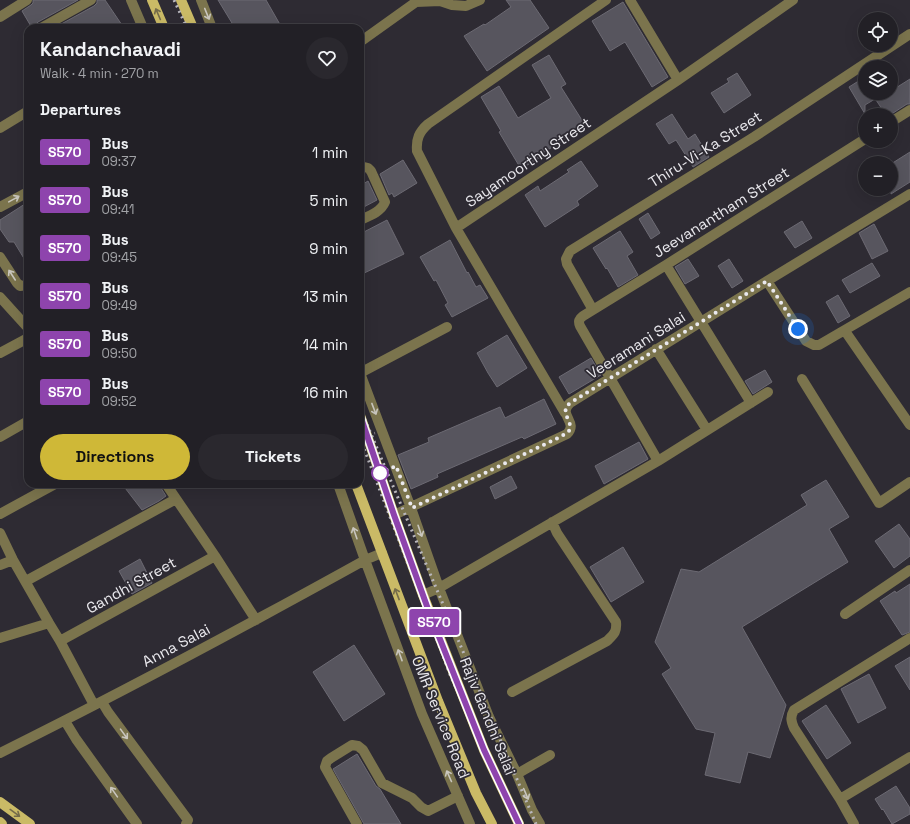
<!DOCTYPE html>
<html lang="en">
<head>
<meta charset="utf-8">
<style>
  :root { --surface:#222026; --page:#2a282e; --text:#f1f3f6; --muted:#a2a3a7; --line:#3f3e43; --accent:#cfb837 }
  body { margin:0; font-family:"Space Grotesk",sans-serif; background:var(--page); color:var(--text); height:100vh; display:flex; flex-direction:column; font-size:15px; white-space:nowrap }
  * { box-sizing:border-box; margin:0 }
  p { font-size:13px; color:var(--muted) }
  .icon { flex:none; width:22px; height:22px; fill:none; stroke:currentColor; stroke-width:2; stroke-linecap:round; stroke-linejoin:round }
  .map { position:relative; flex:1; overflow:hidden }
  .sheet { position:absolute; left:24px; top:24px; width:340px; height:464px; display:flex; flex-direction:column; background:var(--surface); border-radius:12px; box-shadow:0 4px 16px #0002,0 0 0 1px var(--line) }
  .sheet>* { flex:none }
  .badge { padding:0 8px; border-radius:3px; font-size:14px; line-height:26px }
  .tools { position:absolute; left:858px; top:12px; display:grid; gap:8px }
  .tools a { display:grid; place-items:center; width:40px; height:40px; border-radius:50%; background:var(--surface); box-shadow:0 4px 16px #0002,0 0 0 1px var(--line); font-size:20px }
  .you { position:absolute; width:20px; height:20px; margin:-10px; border:3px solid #fff; border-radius:50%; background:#1a73e8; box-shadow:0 0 0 6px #1a73e833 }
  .map>.badge { position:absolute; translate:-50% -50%; box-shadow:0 0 0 2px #fff }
  h2 { padding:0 16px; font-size:15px; line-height:36px }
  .round { display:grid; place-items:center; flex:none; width:42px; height:42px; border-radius:21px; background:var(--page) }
  .head { display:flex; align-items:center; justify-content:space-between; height:68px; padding:0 16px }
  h1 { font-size:19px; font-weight:700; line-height:30px }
  .primary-button { display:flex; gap:8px; margin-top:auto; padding:8px 16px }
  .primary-button a { flex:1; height:46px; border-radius:24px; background:var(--accent); color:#111; font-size:16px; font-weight:700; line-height:46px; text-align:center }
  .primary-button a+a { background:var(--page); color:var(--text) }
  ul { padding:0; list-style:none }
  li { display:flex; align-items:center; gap:12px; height:48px; padding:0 16px }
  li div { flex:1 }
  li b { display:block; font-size:15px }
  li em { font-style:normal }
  li .badge { min-width:44px; font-weight:700; text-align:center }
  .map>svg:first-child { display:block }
  .building { fill:#57555e; stroke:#6c6a73 }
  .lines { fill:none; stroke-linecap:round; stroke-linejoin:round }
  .minor { stroke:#7b744d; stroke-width:10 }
  .major { stroke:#caba66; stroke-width:10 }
  .rail { stroke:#b9b7bd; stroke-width:3; stroke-dasharray:2 4; stroke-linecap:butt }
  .path-bridge { stroke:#86848b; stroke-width:2.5; stroke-dasharray:2 3; stroke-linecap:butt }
  .oneway { stroke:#746b4a }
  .oneway2 { stroke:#c9c6be }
  .line-casing { stroke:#fff; stroke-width:9 }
  .line { stroke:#8e44ad; stroke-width:6 }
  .walk { stroke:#eae9ee; stroke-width:4; stroke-dasharray:0 7.2 }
  .stop-dot { fill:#fff; stroke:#8e44ad; stroke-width:2 }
  .labels { text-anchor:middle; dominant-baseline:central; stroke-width:3.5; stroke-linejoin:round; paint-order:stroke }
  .street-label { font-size:15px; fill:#eae9ee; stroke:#2e2b33 }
</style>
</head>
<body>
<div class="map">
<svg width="910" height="824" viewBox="0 0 910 824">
  <rect width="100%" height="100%" fill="#2e2b33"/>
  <path class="building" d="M33,0H78L38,22L35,25V28H32L22,11L31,5L33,3Z
    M97,0H105L124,28H54L94,6L97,3Z
    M218,0H266L282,28H235Z
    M506,0H530L549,28L487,71L464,36L484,24L485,25L511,7Z
    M623,2L668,77L652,87L625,42L610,51L592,21Z
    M549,55L566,84L561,87L585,125L563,138L564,140L541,154L542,156L521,169L499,132L501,131L481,97L499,86L518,118L551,98L532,65Z
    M737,73L751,95L724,113L711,93L729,82L727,79Z
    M865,77V93H885L865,105V114L849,87Z
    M910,79V104H907L890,115H886L876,100L887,93H891V91Z
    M672,114L688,139L695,134L709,157L693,167L676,140L669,144L656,124Z
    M910,152V182L891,194V164Z
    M403,160L417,183L394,197L392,193L389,195L380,174Z
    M581,161L598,186L577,201L579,205L545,227L525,195L538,186L540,191L569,172L567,170Z
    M368,181L377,200L360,209V186Z
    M28,202V265L14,242H9L0,229V220Z
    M648,213L660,233L651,239L639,219Z
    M387,220L404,254L360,275V234Z
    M802,221L812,238L795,248L784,232Z
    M874,224L888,251L872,259L859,233Z
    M620,231L633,252L627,256L638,275L618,287L607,268L606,269L593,248Z
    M450,240L467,273L468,272L476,287L480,285L488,298L452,317L445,305L448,303L436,280L434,281L420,257Z
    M688,259L699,276L685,284L675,267Z
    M729,259L743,281L732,288L718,266Z
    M872,263L880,276L850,293L842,280Z
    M838,295L850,316L838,323L826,302Z
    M507,335L527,368L497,387L488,373L477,353Z
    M591,358L601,375L569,394L559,377Z
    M765,370L772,382L753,394L745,381Z
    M544,399L556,424L524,439L522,437L437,474L438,477L411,489L398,455L429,442L428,438L500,407L505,418Z
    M639,442L648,459L604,484L595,466Z
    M511,476L517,488L495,499L490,487Z
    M826,480L849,517L829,529L848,562L742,627L786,705L770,758L748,752L740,783L705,775L715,733L696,729L662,674L671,668L655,642L681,569L699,572L807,505L801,495Z
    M122,484H160L161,488L166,496L159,501L142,510Z
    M899,524L910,539V556L894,568L875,541Z
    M623,547L644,582L611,602L590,567Z
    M140,559L152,583L132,594L119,571Z
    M910,584V632L902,635L880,601L895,591L896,593Z
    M354,645L385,694L344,721L313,672Z
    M910,657V690L895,666Z
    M869,674L886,708L858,723L841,689Z
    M826,705L851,743L827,759L802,721Z
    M357,754L376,786L380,789L401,824H364L333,769Z
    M896,786L910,808V814L892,824L883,809L882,810L875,799Z"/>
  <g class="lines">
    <path class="minor" d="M131,0L143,28
      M201,0L212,28
      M630,0L678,80
      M416,2L440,1L452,5L466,6L480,0
      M0,17L27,0
      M41,28L91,0
      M360,42L416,2L417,0
      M891,122L910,110
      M0,128L28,111
      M360,166L368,168L371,171L385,202C381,212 369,216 360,220
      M0,207L28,192
      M456,228L417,151C416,139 419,132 428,124L606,0
      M0,257L17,283L20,286L28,285
      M666,265L751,403
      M767,281L806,341L814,345H819L910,292
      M0,297L28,328
      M593,310L567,264L566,259L570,251L754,137L910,34
      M845,331L910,425
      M656,349L707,430
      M0,353L28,338
      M360,373L411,508L439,588L489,717L517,774L532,810L540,824
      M360,373L447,327
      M802,379L879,503L910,482
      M565,413L456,228L678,80L793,0
      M0,437L28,421
      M658,461L580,326C578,321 579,319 583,316L666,265L865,139
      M166,484L215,556L256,620
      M338,484L365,560L422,714L470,824
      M0,514L55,484
      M394,515L567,434C579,422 557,415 570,403L767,281L910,194
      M0,533L13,560L49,623L60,641L94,705
      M0,565L13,560
      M26,581L176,499
      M423,595L439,588L658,461L768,392
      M845,614L910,570
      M0,638L49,623
      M60,641L215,556
      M512,692L607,641C614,634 617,632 616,622L557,533L552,522
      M102,702L108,712L188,820L186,824
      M65,721L76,739L137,824
      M0,753C123,692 244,627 365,560L382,553
      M517,774L550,755
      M840,799L910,757
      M357,824L325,767L327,761L331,758L352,745L358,746L363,750L382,783L412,798L421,807L428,811L458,796
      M854,824L840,799L794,728C791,721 790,717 794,710L910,638"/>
    <path class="major" d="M152,0L164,28
      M181,0L193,28
      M360,415L394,515L423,595L484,750L519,824
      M356,484L438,701L476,793L492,824
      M0,802L30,824
      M0,822L2,824"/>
    <path class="rail" d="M174,0L187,28
      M360,408L536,824
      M360,438L451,677L519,824"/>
    <path class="path-bridge" d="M360,438L375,433"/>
  </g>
  <defs><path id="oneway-shaft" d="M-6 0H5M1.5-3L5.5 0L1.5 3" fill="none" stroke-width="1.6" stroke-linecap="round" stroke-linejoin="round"/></defs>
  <g class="oneway">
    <use href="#oneway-shaft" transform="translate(158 14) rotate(-113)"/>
    <use href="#oneway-shaft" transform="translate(397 594) rotate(-111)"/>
    <use href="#oneway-shaft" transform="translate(15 813) rotate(36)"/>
  </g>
  <g class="oneway2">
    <use href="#oneway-shaft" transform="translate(207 14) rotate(68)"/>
    <use href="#oneway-shaft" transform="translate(14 199) rotate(-29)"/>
    <use href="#oneway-shaft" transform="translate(12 275) rotate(-123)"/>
    <use href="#oneway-shaft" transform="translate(374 409) rotate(69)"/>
    <use href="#oneway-shaft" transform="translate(420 531) rotate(71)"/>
    <use href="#oneway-shaft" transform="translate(355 533) rotate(-109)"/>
    <use href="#oneway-shaft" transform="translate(400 655) rotate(-110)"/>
    <use href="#oneway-shaft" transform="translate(124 734) rotate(54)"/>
    <use href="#oneway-shaft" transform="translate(449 776) rotate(-114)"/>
    <use href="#oneway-shaft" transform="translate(114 792) rotate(-125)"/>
    <use href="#oneway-shaft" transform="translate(526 794) rotate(67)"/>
  </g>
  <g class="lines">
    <g class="line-casing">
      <path id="line" d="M360,415L394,515L428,609L484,750L519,824"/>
    </g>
    <use href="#line" class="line"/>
    <path class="walk" d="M380,473L396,466L412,508L562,436L570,430C572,419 559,413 570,403L767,281L798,329"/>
  </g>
  <circle class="stop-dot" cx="380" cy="473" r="8"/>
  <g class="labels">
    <g class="street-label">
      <text transform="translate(705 149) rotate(-32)">Thiru-Vi-Ka Street</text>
      <text transform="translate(528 162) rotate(-34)">Sayamoorthy Street</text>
      <text transform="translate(721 212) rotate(-32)">Jeevanantham Street</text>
      <text transform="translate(636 345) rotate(-32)">Veeramani Salai</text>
      <text transform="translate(131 585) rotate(-29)">Gandhi Street</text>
      <text transform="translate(176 645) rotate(-28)">Anna Salai</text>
      <text transform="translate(488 716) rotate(68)">Rajiv Gandhi Salai</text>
      <text transform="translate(441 717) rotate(68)">OMR Service Road</text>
    </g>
  </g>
</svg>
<div class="tools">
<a><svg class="icon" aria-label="locate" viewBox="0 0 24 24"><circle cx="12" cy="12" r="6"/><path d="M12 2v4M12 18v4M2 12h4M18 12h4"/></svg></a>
<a><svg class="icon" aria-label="layers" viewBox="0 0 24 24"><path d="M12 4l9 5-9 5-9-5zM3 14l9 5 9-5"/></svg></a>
<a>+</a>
<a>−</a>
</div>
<div class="you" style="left:798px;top:329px"></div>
<b class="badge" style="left:434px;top:622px;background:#8e44ad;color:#fff">S570</b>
<section class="sheet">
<div class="head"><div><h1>Kandanchavadi</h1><p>Walk · 4 min · 270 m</p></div><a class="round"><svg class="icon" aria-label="heart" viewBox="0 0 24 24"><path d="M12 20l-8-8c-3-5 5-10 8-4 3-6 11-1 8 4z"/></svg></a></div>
<h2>Departures</h2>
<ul>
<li><span class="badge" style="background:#8e44ad;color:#fff">S570</span><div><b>Bus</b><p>09:37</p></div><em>1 min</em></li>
<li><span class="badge" style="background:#8e44ad;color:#fff">S570</span><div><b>Bus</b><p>09:41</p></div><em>5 min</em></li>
<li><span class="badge" style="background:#8e44ad;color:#fff">S570</span><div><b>Bus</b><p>09:45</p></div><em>9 min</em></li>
<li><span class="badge" style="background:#8e44ad;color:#fff">S570</span><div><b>Bus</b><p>09:49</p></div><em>13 min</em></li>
<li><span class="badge" style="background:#8e44ad;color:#fff">S570</span><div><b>Bus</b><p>09:50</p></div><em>14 min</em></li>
<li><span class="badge" style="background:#8e44ad;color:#fff">S570</span><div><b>Bus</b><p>09:52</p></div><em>16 min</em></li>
</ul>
<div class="primary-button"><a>Directions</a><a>Tickets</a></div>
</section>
</div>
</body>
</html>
